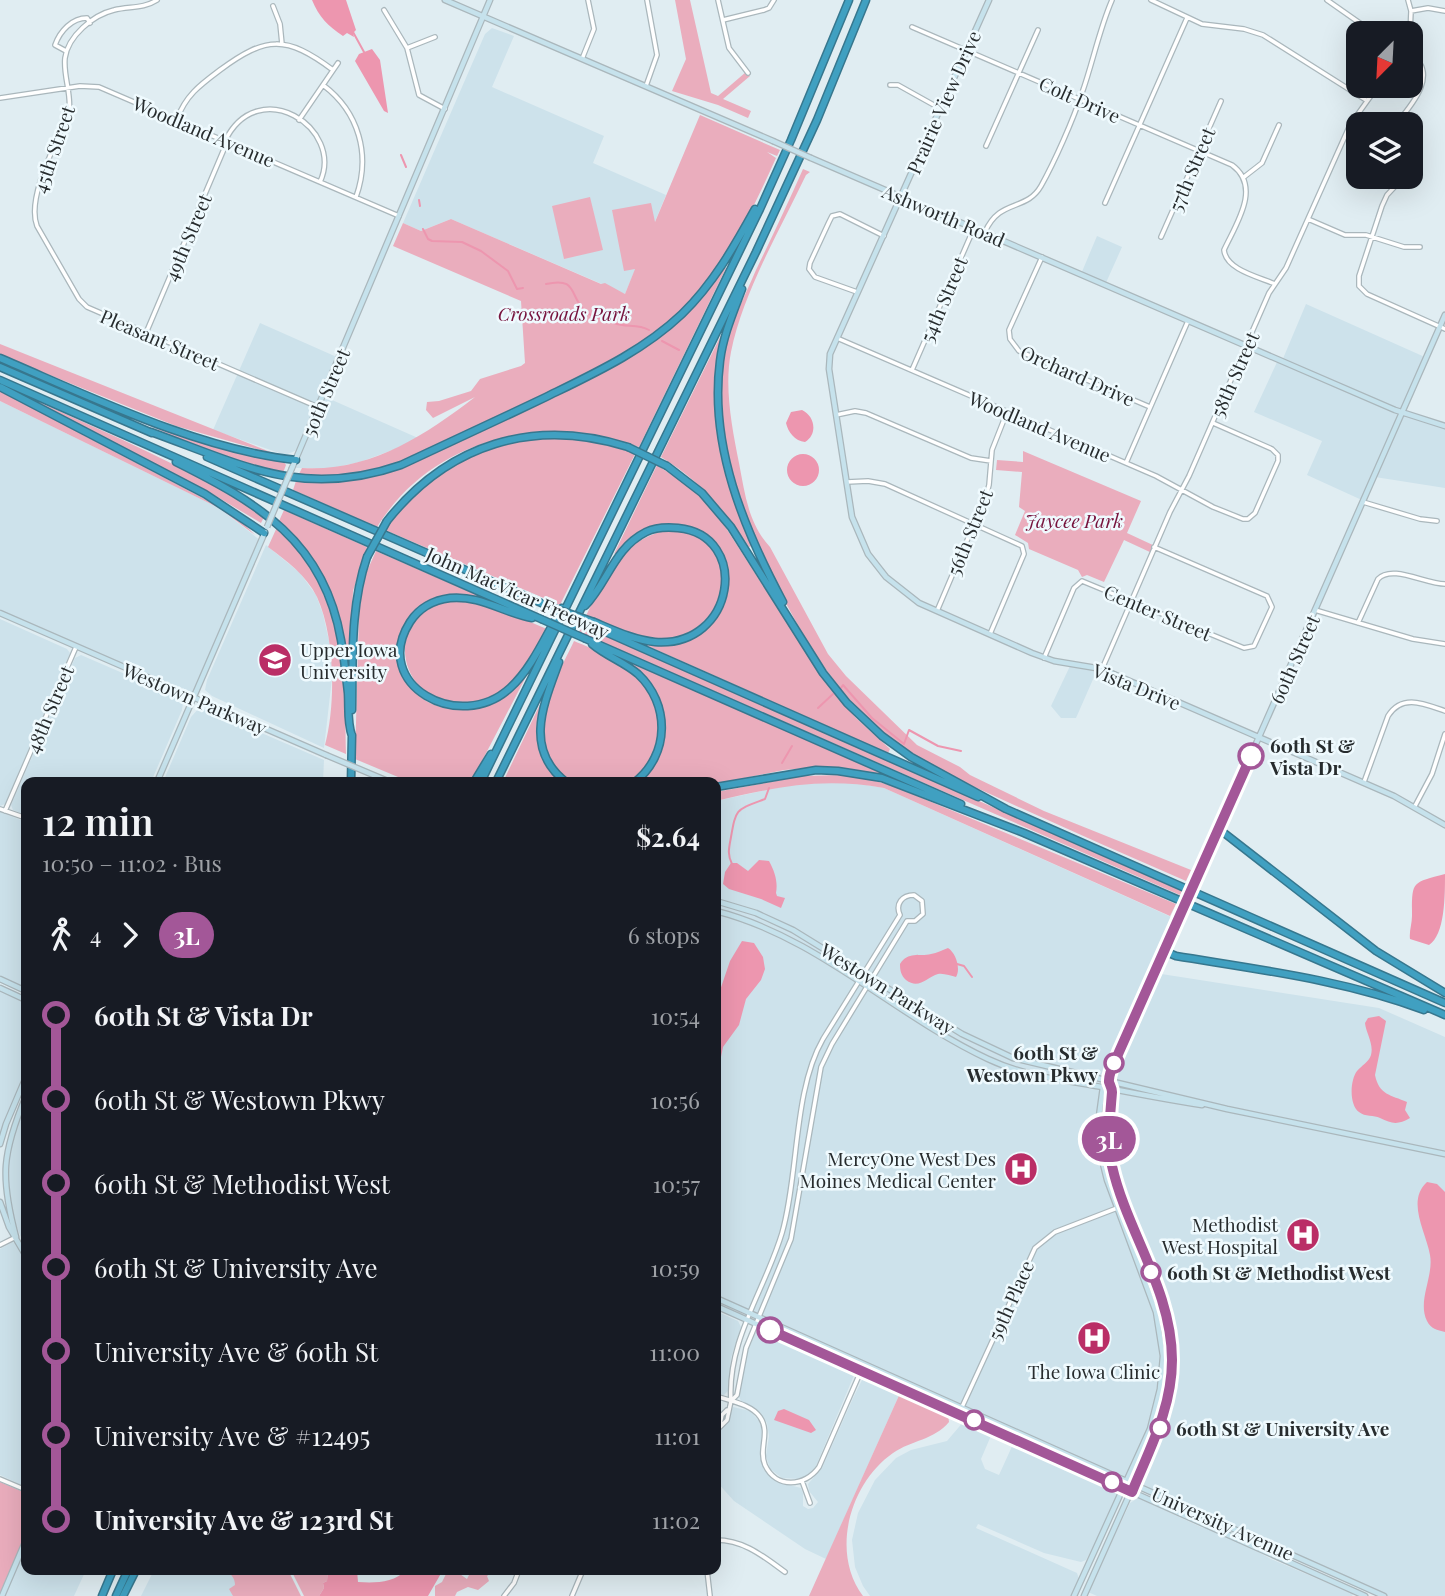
<!DOCTYPE html>
<html lang="en">
<head>
<meta charset="utf-8">
<style>
  :root { --surface:#171b24; --page:#20242c; --text:#f1f3f6; --muted:#9ea1a6 }
  body { margin:0; font-family:"Playfair Display",serif; background:var(--page); color:var(--text); height:100vh; display:flex; flex-direction:column; font-size:26px; white-space:nowrap }
  * { box-sizing:border-box; margin:0 }
  p { font-size:23px; color:var(--muted) }
  .icon { flex:none; width:38px; height:38px; fill:none; stroke:currentColor; stroke-width:2; stroke-linecap:round; stroke-linejoin:round }
  .map { position:relative; flex:1; overflow:hidden }
  .sheet { position:absolute; left:21px; top:777px; width:700px; height:798px; display:flex; flex-direction:column; background:var(--surface); border-radius:14px; box-shadow:0 7px 28px #0002 }
  .sheet>* { flex:none }
  .badge { padding:0 14px; border-radius:23px; font-size:24px; line-height:46px }
  .needle { width:46px; rotate:204deg }
  .buttons { position:absolute; left:1346px; top:21px; display:grid; gap:14px }
  .buttons a { display:grid; place-items:center; width:77px; height:77px; border-radius:14px; background:var(--surface); box-shadow:0 7px 28px #0002; font-size:35px }
  .map>.badge { position:absolute; translate:-50% -50%; box-shadow:0 0 0 4px #fff }
  .legs { display:flex; align-items:center; gap:10px; height:77px; padding:0 21px; font-size:23px }
  .legs p { margin-inline-start:auto }
  .headline { display:flex; align-items:center; justify-content:space-between; height:119px; padding:0 21px }
  h1 { font-size:38px; font-weight:600; line-height:52px }
  ul { padding:0 21px; list-style:none }
  li { display:flex; align-items:center; gap:24px; height:84px; font-size:26px }
  li i { display:grid; place-items:center; width:10px; height:100%; margin:0 9px; background:currentColor }
  li i::after { content:''; width:18px; height:18px; margin:-9px; border:5px solid; border-radius:50%; background:var(--surface) }
  li p { margin-inline-start:auto }
  li:first-child i { background:linear-gradient(#0000 50%,currentColor 0) }
  li:last-child i { background:linear-gradient(currentColor 50%,#0000 0) }
  .map>svg:first-child { display:block }
  .built { fill:#cde2eb }
  .green { fill:#eaadbd }
  .water { fill:#ed96af }
  .lines { fill:none; stroke-linecap:round; stroke-linejoin:round }
  .stream { stroke:#ed96af; stroke-width:2 }
  .street-casing { stroke:#aab7bc; stroke-width:6 }
  .secondary-casing { stroke:#aab7bc; stroke-width:7 }
  .highway-casing { stroke:#37778e; stroke-width:9 }
  .street { stroke:#fff; stroke-width:3.5 }
  .secondary { stroke:#c6e2ec; stroke-width:4.5 }
  .highway { stroke:#40a0c1; stroke-width:6 }
  .secondary-bridge-casing { stroke:#aab7bc; stroke-width:7; stroke-linecap:butt }
  .highway-bridge-casing { stroke:#37778e; stroke-width:9; stroke-linecap:butt }
  .secondary-bridge { stroke:#c6e2ec; stroke-width:4.5 }
  .highway-bridge { stroke:#40a0c1; stroke-width:6 }
  .line-1-casing { stroke:#fff; stroke-width:16 }
  .line-1 { stroke:#a35798; stroke-width:10 }
  .stop-1-dot { fill:#fff; stroke:#a35798; stroke-width:3.5 }
  .labels { text-anchor:middle; dominant-baseline:central; stroke-width:5; stroke-linejoin:round; paint-order:stroke }
  .street-label { font-size:19px; fill:#272c2e; stroke:#effafe }
  .park-label { font-size:19px; font-style:italic; fill:#77133d; stroke:#effafe }
  .poi-label { font-size:19px; fill:#272c2e; stroke:#effafe; text-anchor:end }
  .stop-label { font-size:19px; font-weight:bold; fill:#272c2e; stroke:#effafe; text-anchor:start }
</style>
</head>
<body>
<div class="map">
<svg width="1445" height="1596" viewBox="0 0 1445 1596">
  <rect width="100%" height="100%" fill="#e0edf2"/>
  <path class="built" d="M492,28L514,36L492,87L604,136L593,163L666,195L625,294L451,219L421,231L403,223L485,34Z
    M1097,236L1122,247L1105,285L1081,274Z
    M1306,304L1427,358L1403,413L1445,426V488L1375,477L1364,501L1307,475L1322,441L1254,412L1278,360L1282,361Z
    M260,323L339,358L323,396L418,438L398,448L360,462L332,468H292L302,442L295,451L285,455L213,430Z
    M0,401L219,508L261,541L193,697L0,613Z
    M266,545L300,573L316,595L323,614L331,650L332,678L324,748L212,696L205,690L207,680Z
    M0,619L67,649L70,653L5,804L0,806Z
    M81,655L178,697L183,703L182,710L151,782H26V815L13,810L11,805L75,658Z
    M1071,664L1098,668L1076,718H1061L1051,706Z
    M199,708L208,710L324,760L323,782H163L191,717Z
    M827,781L855,783L884,788L1178,920L1155,973L1379,1008L1445,1037V1596H1384L716,1298V801L784,786Z
    M0,812L26,822V989L0,977Z
    M0,990L26,1002V1071L0,1135Z
    M26,1101V1249L10,1211L7,1176L9,1150Z
    M13,1242L17,1245L26,1262V1487L0,1475V1249Z
    M716,1311L738,1321L741,1327L731,1358L728,1391L724,1395L716,1393Z
    M759,1329L853,1370L855,1373L816,1466L810,1474L799,1479L782,1478L770,1469L766,1456L769,1436L767,1423L760,1412L741,1401L739,1397L745,1358L755,1333Z
    M868,1376L901,1391L826,1559L805,1549L734,1501L716,1481V1436L729,1419L733,1407L750,1411L759,1421L762,1430L760,1456L764,1470L777,1482L801,1488L803,1493V1506L808,1509L813,1508L818,1502L809,1491L808,1484L822,1468L854,1396L863,1378Z
    M964,1421H970L993,1431L981,1459L985,1469L999,1475L1014,1442L1113,1485L1117,1490V1497L1100,1535L1086,1560L1081,1562L1044,1553L978,1524L976,1528L1077,1573L1079,1579L1072,1596H870L863,1586L855,1567L852,1540L858,1513L875,1480L896,1458L911,1450L947,1441Z
    M1138,1498L1203,1528H1208L1251,1548L1271,1559L1353,1594L1352,1596H1097L1088,1592L1130,1503Z
    M26,1547V1570H86L74,1596H5Z
    M154,1570H253L271,1596H141Z"/>
  <path class="green" d="M675,0H690L711,93L718,96L746,72L750,76L723,99L751,111L748,118L718,105L672,91L686,59Z
    M700,115L780,150L777,156L767,152L776,158C753,209 729,260 690,303C635,362 552,391 480,425C441,444 400,469 357,475C338,478 317,476 298,476L302,468C370,472 424,436 475,397L433,418L426,410L427,402L439,401L471,391L480,379L521,366L525,363L521,301L393,246L403,223L421,231L451,219L601,284L605,283L625,294L635,269L624,271L612,210L651,203L655,222Z
    M803,169L810,172L806,175C780,230 743,292 731,352C724,387 732,428 739,463C745,494 748,523 770,547L828,654L846,676L917,745L960,767L970,775L1044,811L1191,870L1186,881C1131,857 1076,833 1021,808C968,784 910,760 867,718C819,671 785,605 757,544C732,486 712,418 724,354C730,324 744,298 756,270C772,237 788,203 803,169Z
    M590,197L603,250L564,259L552,206Z
    M724,268H726L639,447C543,413 433,437 377,527L293,490L296,481L342,482L398,469L612,368C657,342 694,310 724,268Z
    M728,321L716,380L730,484L752,546L749,547C725,510 699,480 661,457Z
    M0,344L278,455L176,426L0,355Z
    M0,391L218,506L244,524L255,535L219,508L0,401Z
    M80,396L237,451L283,461L286,465L283,473C212,456 146,424 80,396Z
    M39,402C116,437 193,470 265,515L261,523L204,489L38,404Z
    M540,438C574,438 604,442 635,454L560,605L385,530C417,476 479,446 540,438Z
    M1023,451L1141,501L1127,533L1155,546L1152,553L1124,540L1104,582L1087,575L1082,577L1078,570L1029,549L1028,543L1015,535L1025,511L1019,507L1022,472L996,470L997,460L1023,462Z
    M657,465L693,489L717,514L822,677L856,718L890,749L888,753L641,643L642,641C678,650 724,631 728,589C729,579 728,567 723,558C719,550 711,544 704,538C696,529 683,523 670,525C659,526 640,534 630,541C624,544 619,551 614,554Z
    M284,510L367,547L353,591L349,672C344,658 344,639 340,624C331,584 311,548 279,521Z
    M278,525C343,597 345,662 346,754L325,745C336,704 335,636 317,597C306,575 287,561 268,547Z
    M672,530C681,532 690,533 698,537C749,567 715,638 663,639C636,640 610,626 586,616C604,578 626,534 672,530Z
    M376,551L486,599C458,594 444,593 421,612C398,630 397,639 405,667C407,673 408,682 411,687C431,716 479,714 504,696C514,689 521,677 529,668L530,669L471,782H410L355,759L359,612L364,578Z
    M450,601C485,600 516,616 547,629C535,649 525,671 507,687C499,695 490,698 479,701C407,723 370,619 450,601Z
    M582,625L1182,891L1180,895L579,632Z
    M574,641C623,661 670,687 656,747C654,759 644,775 632,781C622,786 602,782 590,782C572,782 565,780 554,765C526,727 557,677 574,641Z
    M630,662L880,771L879,774L846,768L818,767L784,770L716,784L639,782C668,758 673,717 653,686C646,677 635,670 630,662Z
    M543,698C536,729 537,760 563,782H503Z
    M840,775L868,779L893,786L1176,904L1170,916L884,788C821,777 777,787 716,801V792L803,776Z
    M901,1391L948,1414L949,1422C934,1440 912,1440 893,1453C850,1483 830,1552 863,1596H809Z
    M0,1482L26,1493V1533L0,1593Z
    M226,1570H288L301,1596H233L229,1589L235,1585C235,1578 231,1574 226,1570Z
    M291,1570H328L327,1581L323,1583L324,1588L319,1596H304Z
    M444,1570H454L467,1579L469,1575L476,1573V1570H494L487,1576L489,1581L478,1590L468,1587L457,1592L455,1596H435V1586L442,1582L446,1574Z"/>
  <path class="water" d="M312,0H346L356,30L353,33L354,37L347,33L343,36C328,26 319,17 312,0Z
    M372,49L380,60L388,113L384,111L355,61L359,54Z
    M802,410C815,416 818,434 805,442C795,441 788,432 786,423L791,412Z
    M787 470a16 16 0 1 1 32 0a16 16 0 1 1-32 0Z
    M759,860L769,861C775,872 778,882 776,893L777,896L785,898L781,908L761,899L729,889L723,884L725,872L731,863H737L748,871Z
    M1445,874C1445,896 1445,935 1429,945L1410,939C1409,931 1412,924 1412,916C1412,881 1411,883 1445,874Z
    M742,941L754,943L763,957L765,969L761,980L746,999L739,1025L723,1047L720,1062V1084L716,1092V1002L730,961Z
    M948,948C956,953 961,969 956,977C951,976 944,973 938,974C927,977 919,990 906,980C901,975 900,971 900,964C908,951 919,957 931,954C937,953 942,950 948,948Z
    M1379,1016L1386,1021L1375,1075C1379,1095 1391,1095 1407,1102L1405,1110L1410,1118C1398,1125 1392,1124 1380,1118C1374,1115 1365,1117 1359,1112C1349,1105 1350,1080 1357,1071C1361,1066 1369,1062 1371,1055C1374,1044 1366,1033 1365,1023L1368,1018Z
    M1427,1182L1437,1184L1445,1192V1332C1437,1330 1431,1329 1427,1321C1417,1301 1434,1276 1430,1255C1426,1232 1406,1201 1427,1182Z
    M784,1409L809,1420L816,1430L811,1433L774,1420L778,1411Z
    M328,1570H357L358,1582C375,1583 394,1583 406,1570H443L428,1596H319L324,1588L323,1583L327,1581Z"/>
  <g class="lines">
    <path class="stream" d="M353,32L364,52
      M401,155L406,167
      M419,200L420,206
      M423,229L428,239L432,241L462,242L481,251L508,271L517,289L523,288
      M546,284C577,277 569,294 584,310C590,317 602,318 610,321
      M614,323C626,328 637,323 649,330
      M662,341L679,350
      M841,688L843,685L872,718L904,744L909,730L938,746L961,751
      M818,708L833,694
      M782,763L792,746
      M732,864C727,854 729,848 731,837C736,808 736,810 765,799L769,788
      M957,964L964,966L972,977"/>
    <g class="street-casing">
      <path id="street" d="M157,0C143,9 129,6 114,10C93,15 68,36 65,58C63,76 72,94 69,113C57,142 26,197 37,226L79,299L87,307L318,407
        M718,0L729,48L748,73
        M1151,0L1202,24L1244,29L1263,35L1366,100
        M1327,0L1374,33
        M1408,0L1411,11L1410,34
        M273,6L280,24L282,44
        M384,10L407,48L419,95L445,109
        M1411,11L1428,8L1445,11
        M723,20L764,10L769,8L774,0
        M912,27L1232,165C1262,187 1236,224 1224,250C1226,270 1259,277 1275,284
        M407,48L435,37
        M66,51L55,45C60,31 72,18 87,18L90,23
        M582,59L594,29L588,0
        M323,85C359,112 371,155 356,197
        M890,85H898L941,109
        M646,86L657,55L647,0
        M0,98L80,86L99,87L399,216
        M177,119C186,95 200,85 220,70C266,36 286,35 333,70
        M299,120L338,63
        M1396,124C1412,105 1440,73 1410,54
        M225,141C258,73 345,128 320,182
        M986,146L1038,30
        M1244,177L1262,163L1279,125
        M1401,180L1387,195L1382,206L1359,276V286L1367,294L1445,329
        M1105,203L1187,18
        M1308,219L1345,235H1366L1404,247H1420
        M985,232C1000,198 1026,212 1041,186C1055,161 1073,120 1082,93C1093,62 1099,30 1112,0
        M1161,237L1221,101
        M1042,257L1009,330L1010,339L1019,351L1150,407
        M857,292L815,277L809,269L810,263L829,222L832,216L840,214L884,236
        M146,333L227,142
        M837,338L1156,476L1213,507L1243,519H1248L1255,513L1278,461V455L1272,449L1213,423
        M912,370L974,228
        M836,415L855,411L866,413L971,458L991,461
        M1126,463L1188,321
        M847,482L868,481L885,484L1022,546L1024,554L990,634
        M1363,502L1420,519L1437,521
        M1315,610L1413,639L1445,644
        M937,611L986,496L989,485L992,450L1007,412
        M1358,623L1378,579C1392,564 1425,584 1445,584
        M1044,658L1074,588L1082,581L1244,648L1254,646L1272,607L1267,596L1154,547
        M1102,669L1170,512L1189,476L1269,293L1286,268L1350,125L1378,86
        M1364,782L1388,716C1402,693 1425,704 1445,711
        M1415,806L1432,774L1445,734
        M0,809L26,818
        M5,811L76,647
        M0,1245L16,1237
        M716,1396C730,1401 751,1404 760,1417C771,1433 758,1449 765,1465C776,1489 805,1487 819,1467L864,1364
        M962,1407L1035,1248L1055,1232L1125,1205
        M720,1424L722,1415L727,1410
        M716,1431L727,1420L731,1401L737,1395L746,1348L791,1239L821,1067L832,1044L907,921H915L923,914L922,901L914,895C902,895 895,904 900,915L823,1039C793,1091 799,1174 782,1233C765,1290 727,1340 731,1401
        M0,1479L26,1490
        M802,1481L810,1503
        M716,1540C744,1540 763,1556 785,1572
        M707,1570L710,1596
        M504,1596L514,1583L519,1570
        M572,1596L583,1570"/>
    </g>
    <g class="secondary-casing">
      <path id="secondary" d="M445,0L773,141
        M989,0L830,354L829,369L852,517L868,554L886,577L919,603L1032,653L1054,661L1102,669L1394,796L1445,825
        M811,158L1395,410L1445,426
        M292,468L490,0
        M0,613L326,755
        M157,782L265,532
        M1199,873L1445,315
        M716,901L756,913L793,930L962,1034L1013,1058L1227,1109L1445,1154
        M716,911C818,937 894,1015 988,1059C1026,1077 1066,1080 1107,1088C1138,1094 1170,1100 1202,1105
        M0,979L26,991
        M0,988L26,1000
        M0,1144L6,1124L26,1077
        M0,1202L9,1227L26,1256
        M16,1237C0,1177 2,1153 26,1096
        M716,1298L1384,1596
        M716,1306L1365,1596
        M2,1596L26,1540
        M1074,1596L1150,1429L1160,1389L1163,1356L1156,1312L1107,1180L1101,1156L1099,1116L1103,1087L1109,1081L1119,1052L1178,920
        M1084,1596L1161,1424C1186,1346 1158,1290 1130,1218C1124,1202 1117,1185 1113,1168C1106,1141 1110,1115 1112,1088"/>
    </g>
    <g class="highway-casing">
      <path id="highway" d="M742,289C733,313 723,336 720,361C709,446 744,529 783,602
        M0,358C89,396 199,450 296,460
        M0,367L152,433
        M0,380L541,619
        M0,387L205,494L264,533
        M151,432C242,465 303,499 401,465C450,442 498,420 546,397C595,373 643,351 682,314C713,284 734,247 755,209
        M207,457L548,606
        M176,462C258,503 324,541 341,640C344,657 346,676 348,693C349,708 347,722 352,736
        M667,466L702,493L731,527L823,673L847,703L882,736L911,757L1006,809L1445,1003
        M387,521C448,444 534,417 628,447
        M585,606C608,582 614,548 646,532C656,527 667,527 678,528C751,535 736,648 655,642C634,640 613,630 594,622
        M532,618C504,613 480,595 450,598C434,600 419,608 410,622C370,685 460,734 510,688C533,667 546,634 562,608
        M592,626L978,797
        M586,639L961,804
        M592,644C606,656 624,662 638,674C670,704 670,754 635,782
        M559,662C544,703 523,749 566,782
        M352,710C353,659 350,607 367,557
        M351,782L352,735
        M474,782L491,754
        M481,782L760,209L791,140L849,0
        M496,782L756,252L817,120L866,0
        M716,787L816,770L838,771L882,778L1024,833L1445,1015
        M1219,829L1376,951L1445,993
        M1164,951L1176,956C1261,970 1344,980 1424,1010
        M102,1596L113,1570
        M116,1596L128,1570
        M123,1596L136,1570"/>
    </g>
    <use href="#street" class="street"/>
    <use href="#secondary" class="secondary"/>
    <use href="#highway" class="highway"/>
    <g class="secondary-bridge-casing">
      <path id="secondary-bridge" d="M773,141L811,158
        M267,527L292,468
        M326,755L390,782
        M1178,920L1199,873"/>
    </g>
    <g class="highway-bridge-casing">
      <path id="highway-bridge" d="M628,447L667,466
        M367,557L387,521
        M548,606L594,622
        M541,619L586,639"/>
    </g>
    <use href="#secondary-bridge" class="secondary-bridge"/>
    <use href="#highway-bridge" class="highway-bridge"/>
  </g>
  <g class="lines">
    <g class="line-1-casing">
      <path id="line-1" d="M770,1330L1132,1492C1150,1448 1172,1408 1172,1360C1172,1290 1127,1232 1112,1166C1107,1141 1110,1118 1112,1092C1112,1088 1110,1085 1109,1082C1108,1073 1116,1060 1119,1052L1251,756"/>
    </g>
    <use href="#line-1" class="line-1"/>
  </g>
  <defs>
    <g id="university-disc" transform="scale(1.75)"><circle r="9.5" fill="#ba2e66" stroke="#effafe"/><path d="M0-5L7-2L0 1L-7-2ZM-4 1L0 2.5L4 1V4Q0 6-4 4Z" fill="#fff"/></g>
    <g id="hospital-disc" transform="scale(1.75)"><circle r="9.5" fill="#ba2e66" stroke="#effafe"/><path d="M-5-5h3v3.5h4V-5h3V5h-3V1.5h-4V5h-3Z" fill="#fff"/></g>
  </defs>
  <g fill-rule="evenodd">
    <use href="#university-disc" x="275" y="660"/>
    <use href="#hospital-disc" x="1021" y="1169"/>
    <use href="#hospital-disc" x="1303" y="1235"/>
    <use href="#hospital-disc" x="1094" y="1338"/>
  </g>
  <g class="stop-1-dot">
    <circle cx="1251" cy="756" r="12"/>
    <circle cx="1114" cy="1063" r="9"/>
    <circle cx="1151" cy="1272" r="9"/>
    <circle cx="770" cy="1330" r="12"/>
    <circle cx="974" cy="1420" r="9"/>
    <circle cx="1160" cy="1428" r="9"/>
    <circle cx="1112" cy="1482" r="9"/>
  </g>
  <g class="labels">
    <g class="street-label">
      <text transform="translate(1080 99) rotate(24)">Colt Drive</text>
      <text transform="translate(943 102) rotate(-66)">Prairie View Drive</text>
      <text transform="translate(204 131) rotate(23)">Woodland Avenue</text>
      <text transform="translate(53 149) rotate(-71)">45th Street</text>
      <text transform="translate(1191 169) rotate(-67)">57th Street</text>
      <text transform="translate(944 215) rotate(23)">Ashworth Road</text>
      <text transform="translate(187 237) rotate(-67)">49th Street</text>
      <text transform="translate(943 299) rotate(-67)">54th Street</text>
      <text transform="translate(160 339) rotate(23)">Pleasant Street</text>
      <text transform="translate(1234 374) rotate(-66)">58th Street</text>
      <text transform="translate(1078 375) rotate(24)">Orchard Drive</text>
      <text transform="translate(325 392) rotate(-67)">50th Street</text>
      <text transform="translate(1040 426) rotate(23)">Woodland Avenue</text>
      <text transform="translate(969 532) rotate(-68)">56th Street</text>
      <text transform="translate(518 592) rotate(24)">John MacVicar Freeway</text>
      <text transform="translate(1158 612) rotate(23)">Center Street</text>
      <text transform="translate(1294 659) rotate(-66)">60th Street</text>
      <text transform="translate(1137 686) rotate(22)">Vista Drive</text>
      <text transform="translate(195 698) rotate(23)">Westown Parkway</text>
      <text transform="translate(49 709) rotate(-67)">48th Street</text>
      <text transform="translate(888 988) rotate(32)">Westown Parkway</text>
      <text transform="translate(1010 1300) rotate(-66)">59th Place</text>
      <text transform="translate(1223 1523) rotate(24)">University Avenue</text>
    </g>
    <g class="park-label">
      <text x="564" y="313">Crossroads Park</text>
      <text x="1074" y="520">Jaycee Park</text>
    </g>
    <g class="poi-label">
      <text x="300" y="649" text-anchor="start">Upper Iowa<tspan x="300" dy="22">University</tspan></text>
      <text x="996" y="1158">MercyOne West Des<tspan x="996" dy="22">Moines Medical Center</tspan></text>
      <text x="1278" y="1224">Methodist<tspan x="1278" dy="22">West Hospital</tspan></text>
      <text x="1094" y="1371" text-anchor="middle">The Iowa Clinic</text>
    </g>
    <g class="stop-label">
      <text x="1270" y="745">60th St &amp;<tspan x="1270" dy="22">Vista Dr</tspan></text>
      <text x="1098" y="1052" text-anchor="end">60th St &amp;<tspan x="1098" dy="22">Westown Pkwy</tspan></text>
      <text x="1167" y="1272">60th St &amp; Methodist West</text>
      <text x="1176" y="1428">60th St &amp; University Ave</text>
    </g>
  </g>
</svg>
<div class="buttons">
<a><svg class="needle" viewBox="-14 -14 28 28"><path d="M0-13l5 13h-10z" fill="#e53935"/><path d="M0 13l5-13h-10z" fill="#9ea1a6"/></svg></a>
<a><svg class="icon" aria-label="layers" viewBox="0 0 24 24"><path d="M12 4l9 5-9 5-9-5zM3 14l9 5 9-5"/></svg></a>
</div>
<b class="badge" style="left:1109px;top:1139px;background:#a35798;color:#fff">3L</b>
<section class="sheet">
<div class="headline"><div><h1>12 min</h1><p>10:50 – 11:02 · Bus</p></div><b>$2.64</b></div>
<div class="legs"><svg class="icon" aria-label="walk" viewBox="0 0 24 24"><circle cx="13" cy="4" r="2"/><path d="M13 8l-2 6 4 7M11 14l-3 7M7 12l3-4h3l4 4"/></svg>4<svg class="icon" aria-label="forward" viewBox="0 0 24 24"><path d="M9 5l7 7-7 7"/></svg><b class="badge" style="background:#a35798;color:#fff">3L</b><p>6 stops</p></div>
<ul>
<li><i style="color:#a35798"></i><b>60th St &amp; Vista Dr</b><p>10:54</p></li>
<li><i style="color:#a35798"></i><span>60th St &amp; Westown Pkwy</span><p>10:56</p></li>
<li><i style="color:#a35798"></i><span>60th St &amp; Methodist West</span><p>10:57</p></li>
<li><i style="color:#a35798"></i><span>60th St &amp; University Ave</span><p>10:59</p></li>
<li><i style="color:#a35798"></i><span>University Ave &amp; 60th St</span><p>11:00</p></li>
<li><i style="color:#a35798"></i><span>University Ave &amp; #12495</span><p>11:01</p></li>
<li><i style="color:#a35798"></i><b>University Ave &amp; 123rd St</b><p>11:02</p></li>
</ul>
</section>
</div>
</body>
</html>
